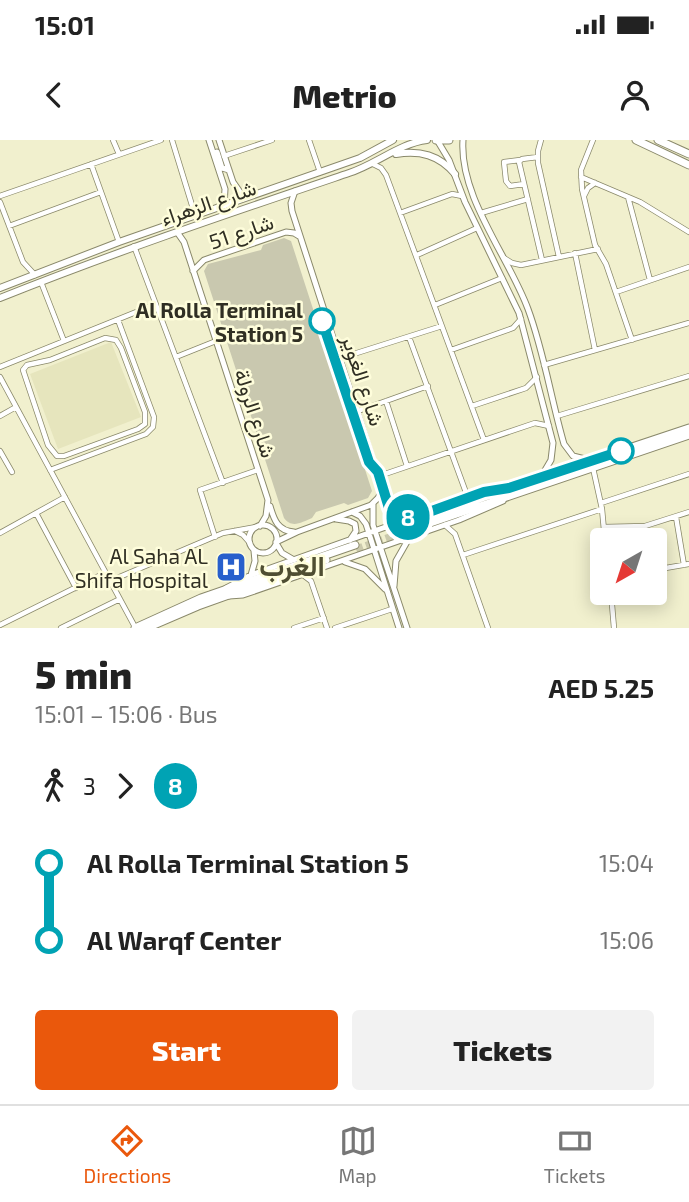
<!DOCTYPE html>
<html lang="en">
<head>
<meta charset="utf-8">
<style>
  :root { --surface:#fff; --page:#f2f2f2; --text:#222; --muted:#767676; --line:#e0e0e0; --accent:#ea580c }
  body { margin:0; font-family:"Exo 2",Vazirmatn,sans-serif; background:var(--page); color:var(--text); height:100vh; display:flex; flex-direction:column; font-size:26px; white-space:nowrap }
  * { box-sizing:border-box; margin:0 }
  p { font-size:23px; color:var(--muted) }
  .icon { flex:none; width:38px; height:38px; fill:none; stroke:currentColor; stroke-width:2; stroke-linecap:round; stroke-linejoin:round }
  .map { position:relative; height:488px; overflow:hidden }
  .panel { display:flex; flex-direction:column; background:var(--surface); flex:1 }
  .panel>* { flex:none }
  .badge { padding:0 14px; border-radius:23px; font-size:24px; line-height:46px }
  .needle { width:46px; rotate:219deg }
  .controls { position:absolute; left:590px; top:388px; display:grid; gap:14px }
  .controls a { display:grid; place-items:center; width:77px; height:77px; border-radius:7px; background:var(--surface); box-shadow:0 4px 18px #0003; font-size:35px }
  .map>.badge { position:absolute; translate:-50% -50%; box-shadow:0 0 0 4px #fff }
  .legs { display:flex; align-items:center; gap:10px; height:77px; padding:0 35px; font-size:23px }
  .legs p { margin-inline-start:auto }
  .head { display:flex; align-items:center; justify-content:space-between; height:119px; padding:0 35px }
  h1 { font-size:38px; font-weight:800; line-height:52px }
  .primary-button { display:flex; gap:14px; margin-top:auto; padding:14px 35px }
  .primary-button a { flex:1; height:80px; border-radius:7px; background:var(--accent); color:#fff; font-size:28px; font-weight:800; line-height:80px; text-align:center }
  .primary-button a+a { background:var(--page); color:var(--text) }
  ul { padding:0 35px; list-style:none }
  li { display:flex; align-items:center; gap:24px; height:77px; font-size:26px }
  li i { display:grid; place-items:center; width:10px; height:100%; margin:0 9px; background:currentColor }
  li i::after { content:''; width:18px; height:18px; margin:-9px; border:5px solid; border-radius:50%; background:var(--surface) }
  li p { margin-inline-start:auto }
  li:first-child i { background:linear-gradient(#0000 50%,currentColor 0) }
  li:last-child i { background:linear-gradient(currentColor 50%,#0000 0) }
  .status { display:flex; justify-content:space-between; align-items:center; height:49px; padding:0 35px; background:var(--surface); direction:ltr }
  .status svg { height:19px; fill:currentColor }
  header { display:flex; justify-content:space-between; align-items:center; height:91px; padding:0 35px; background:var(--surface); font-size:32px; font-weight:800 }
  .dock { display:flex; justify-content:space-around; align-items:center; height:98px; border-top:2px solid var(--line); background:var(--surface); font-size:19px; color:var(--muted) }
  .dock a { display:grid; justify-items:center; gap:4px }
  .dock .active { color:var(--accent) }
  .map>svg:first-child { display:block }
  .built { fill:#e6e5bd }
  .green { fill:#c9c8af }
  .lines { fill:none; stroke-linecap:round; stroke-linejoin:round }
  .primary-tunnel { stroke:#cac9ac; stroke-width:7; stroke-dasharray:7 3.5; stroke-linecap:butt }
  .minor-casing { stroke:#8a896b; stroke-width:6 }
  .tertiary-casing { stroke:#8a896b; stroke-width:7 }
  .secondary-casing { stroke:#8a896b; stroke-width:8 }
  .primary-casing { stroke:#8a896b; stroke-width:9 }
  .minor { stroke:#fff; stroke-width:4.5 }
  .tertiary { stroke:#fff; stroke-width:5 }
  .secondary { stroke:#fff; stroke-width:6 }
  .primary { stroke:#fff; stroke-width:7 }
  .line-1-casing { stroke:#fff; stroke-width:16 }
  .line-1 { stroke:#00a3b4; stroke-width:10 }
  .stop-1-dot { fill:#fff; stroke:#00a3b4; stroke-width:3.5 }
  .labels { text-anchor:middle; dominant-baseline:central; stroke-width:5; stroke-linejoin:round; paint-order:stroke }
  .street-label { font-size:21px; fill:#302f23; stroke:#fefddb }
  .stop-label { font-size:21px; font-weight:bold; fill:#302f23; stroke:#fefddb; text-anchor:end }
  .poi-label { font-size:21px; fill:#302f23; stroke:#fefddb; text-anchor:end }
  .district-label { font-size:28px; font-weight:bold; fill:#4f4e32; stroke:#fefddb }
</style>
</head>
<body>
<div class="status"><b>15:01</b><svg viewBox="0 0 49 12"><path d="M0 12V9h3v3zM5 12V6h3v6zM10 12V3h3v9zM15 12V0h3v12zM26 1h20v11H26zM47 4h2v5h-2z"/></svg></div>
<header><svg class="icon" aria-label="back" viewBox="0 0 24 24"><path d="M15 5l-7 7 7 7"/></svg>Metrio<svg class="icon" aria-label="person" viewBox="0 0 24 24"><circle cx="12" cy="8" r="4"/><path d="M4 21q1-7 8-7t8 7"/></svg></header>
<div class="map">
<svg width="689" height="488" viewBox="0 0 689 488">
  <rect width="100%" height="100%" fill="#f1f0ce"/>
  <path class="built" d="M111,202L141,277L58,309L30,234Z"/>
  <path class="green" d="M284,98L291,101L372,351L368,358L348,365L344,363L316,372L312,378C302,382 292,389 284,378L204,131L208,124L261,110L263,105Z"/>
  <g class="lines">
    <path class="primary-tunnel" d="M356,409L395,395"/>
    <g class="minor-casing">
      <path id="minor" d="M113,0L119,14
        M172,0L195,75
        M309,0L320,32
        M541,0L538,11V23L559,117
        M593,0L581,30L582,49L595,105L606,124L632,200
        M224,16L272,0
        M538,17L522,19L519,22L542,120
        M520,20L504,22L506,41L510,46L524,44
        M91,24L119,102
        M373,24L381,28L386,35L484,300
        M581,37L640,62L689,92
        M0,56L161,0
        M584,56L588,48L595,43
        M628,57L650,140
        M0,62L23,122L35,135
        M400,73L452,54L462,56
        M481,73L528,59
        M9,86L101,52
        M134,106L223,343
        M575,113L595,210
        M417,115L477,88
        M504,118L512,123L521,125L598,109
        M41,142L64,201
        M616,152L689,127
        M435,165L502,138
        M409,197L468,358
        M105,198L116,200L121,208L145,272V284L138,289L64,316H57L48,305L23,230L27,225L50,220Z
        M451,210L513,188L521,179
        M176,217L216,201
        M341,218L442,186
        M544,225L689,183
        M0,227L156,164
        M0,237L135,487
        M386,261L407,326
        M472,266L526,248L537,237
        M358,271L428,246
        M0,276L16,267
        M557,276L689,236
        M0,311L12,332
        M593,328L602,369L605,401
        M50,330L146,294L153,287L154,277L118,180
        M379,336L535,283L549,286
        M601,363L689,334
        M36,373L76,448
        M676,377L684,425
        M445,385L455,394L488,488
        M604,387L645,386L689,372
        M235,391L243,395L250,403
        M0,393L65,357
        M215,397L200,350L258,330
        M463,415L602,369
        M654,430L689,424
        M303,435L311,441L327,488
        M110,441L223,393L256,387
        M611,453L614,488
        M0,485L105,433
        M61,488L120,459
        M294,488L324,478
        M335,488L392,469"/>
    </g>
    <g class="tertiary-casing">
      <path id="tertiary" d="M209,0L225,49L224,65
        M219,0L233,42L244,58
        M437,0L449,20L465,62L519,173L553,303L551,320L541,337
        M463,0C459,57 509,117 528,169C544,212 551,259 564,304L573,316L589,320
        M217,12L222,28L229,30
        M295,51L291,63L292,71L387,365L397,376H418
        M177,92L184,102L268,360L266,376L260,386
        M193,131L204,120L286,92L294,93L299,96
        M373,364V385L407,488
        M270,366C274,380 278,391 294,392
        M352,372L360,376L366,384L399,488
        M336,379L349,381L355,384L356,391L350,400
        M249 399a14 14 0 1 1 28 0a14 14 0 1 1-28 0Z
        M276,402L297,392L371,365L378,358L382,351
        M276,403L282,413L294,420
        M345,422L365,429L385,449
        M251,435L255,421L254,411
        M394,446L396,421L408,400
        M226,448L251,435L484,352L503,348
        M229,456L243,455L459,380L503,361"/>
    </g>
    <g class="secondary-casing">
      <path id="secondary" d="M396,14C420,10 439,15 455,34
        M0,148L119,102L360,18L393,0
        M0,158C115,112 231,73 349,33C375,25 400,3 427,0"/>
    </g>
    <g class="primary-casing">
      <path id="primary" d="M436,0H449
        M636,0L689,25
        M658,0L689,14
        M392,391L509,348L689,288
        M395,395L689,295
        M135,488L201,458L355,405
        M147,488L198,466L326,420"/>
    </g>
    <use href="#minor" class="minor"/>
    <use href="#tertiary" class="tertiary"/>
    <use href="#secondary" class="secondary"/>
    <use href="#primary" class="primary"/>
  </g>
  <g class="lines">
    <g class="line-1-casing">
      <path id="line-1" d="M322,181L369,322L378,332L389,368L397,376H418L484,352L509,348L621,311"/>
    </g>
    <use href="#line-1" class="line-1"/>
  </g>
  <defs>
    <g id="hospital-square" transform="scale(1.575)"><rect x="-9" y="-9" width="18" height="18" rx="4" fill="#285fcc" stroke="#fefddb"/><path d="M-5-5h3v3.5h4V-5h3V5h-3V1.5h-4V5h-3Z" fill="#fff"/></g>
  </defs>
  <g fill-rule="evenodd">
    <use href="#hospital-square" x="231" y="427"/>
  </g>
  <g class="stop-1-dot">
    <circle cx="322" cy="181" r="12"/>
    <circle cx="621" cy="311" r="12"/>
  </g>
  <g class="labels">
    <g class="street-label">
      <text transform="translate(208 62) rotate(-19)">شارع الزهراء</text>
      <text transform="translate(241 91) rotate(-19)">شارع 51</text>
      <text transform="translate(364 240) rotate(72)">شارع الغوير</text>
      <text transform="translate(256 273) rotate(72)">شارع الرولة</text>
    </g>
    <g class="stop-label">
      <text x="303" y="169">Al Rolla Terminal<tspan x="303" dy="24">Station 5</tspan></text>
    </g>
    <g class="poi-label">
      <text x="208" y="415">Al Saha AL<tspan x="208" dy="24">Shifa Hospital</tspan></text>
    </g>
    <g class="district-label">
      <text x="292" y="425">الغرب</text>
    </g>
  </g>
</svg>
<div class="controls">
<a><svg class="needle" viewBox="-14 -14 28 28"><path d="M0-13l5 13h-10z" fill="#e53935"/><path d="M0 13l5-13h-10z" fill="#767676"/></svg></a>
</div>
<b class="badge" style="left:408px;top:377px;background:#00a3b4;color:#fff">8</b>
</div>
<section class="panel">
<div class="head"><div><h1>5 min</h1><p>15:01 – 15:06 · Bus</p></div><b>AED 5.25</b></div>
<div class="legs"><svg class="icon" aria-label="walk" viewBox="0 0 24 24"><circle cx="13" cy="4" r="2"/><path d="M13 8l-2 6 4 7M11 14l-3 7M7 12l3-4h3l4 4"/></svg>3<svg class="icon" aria-label="forward" viewBox="0 0 24 24"><path d="M9 5l7 7-7 7"/></svg><b class="badge" style="background:#00a3b4;color:#fff">8</b></div>
<ul>
<li><i style="color:#00a3b4"></i><b>Al Rolla Terminal Station 5</b><p>15:04</p></li>
<li><i style="color:#00a3b4"></i><b>Al Warqf Center</b><p>15:06</p></li>
</ul>
<div class="primary-button"><a>Start</a><a>Tickets</a></div>
</section>
<nav class="dock">
<a class="active"><svg class="icon" aria-label="directions" viewBox="0 0 24 24"><path d="M12 3l9 9-9 9-9-9zM9 14v-3h6M13 9l2 2-2 2"/></svg>Directions</a>
<a><svg class="icon" aria-label="map" viewBox="0 0 24 24"><path d="M3 6l6-2 6 2 6-2v14l-6 2-6-2-6 2zM9 4v14M15 6v14"/></svg>Map</a>
<a><svg class="icon" aria-label="tickets" viewBox="0 0 24 24"><path d="M3 7h18v10H3zM15 7v10"/></svg>Tickets</a>
</nav>
</body>
</html>
